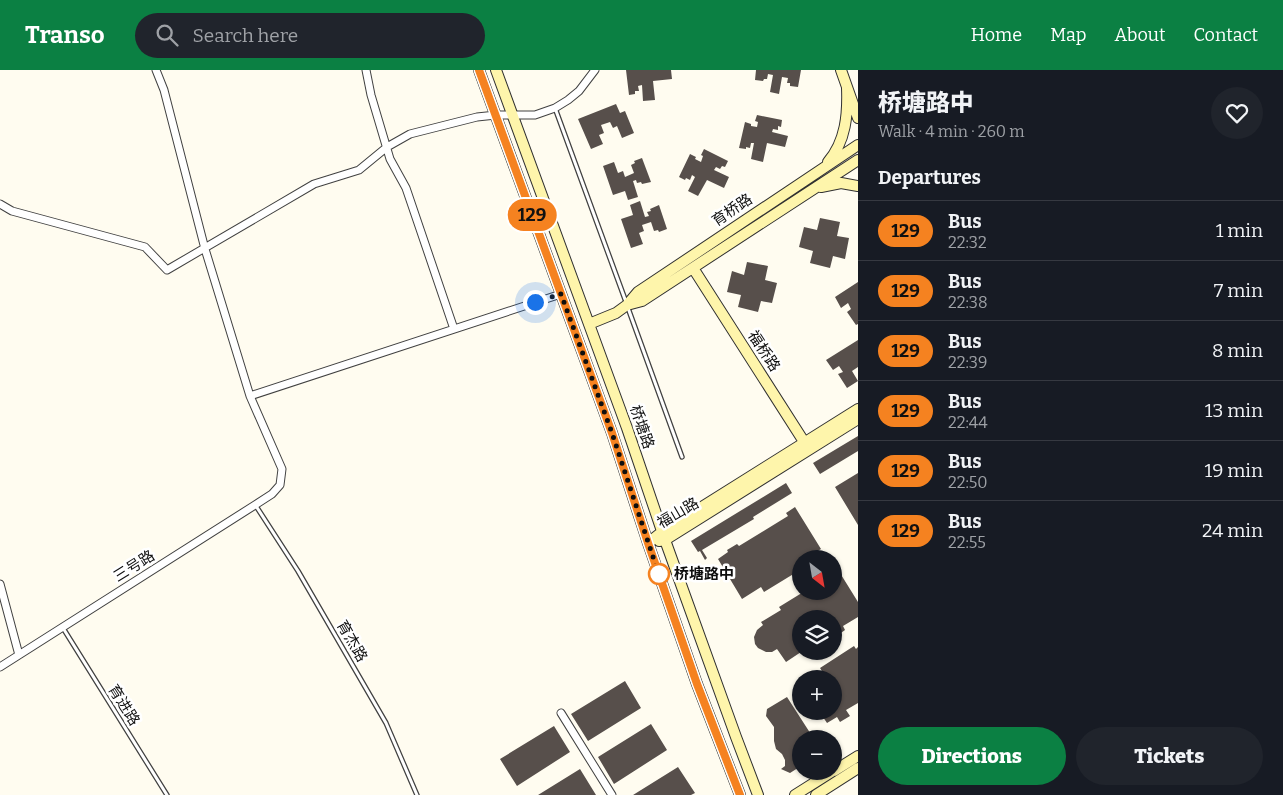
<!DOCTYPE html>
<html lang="en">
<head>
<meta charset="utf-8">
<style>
  :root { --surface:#171b24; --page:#20242c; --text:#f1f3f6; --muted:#9ea1a6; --line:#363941; --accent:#0b8043 }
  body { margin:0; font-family:Bitter,"Noto Sans SC",serif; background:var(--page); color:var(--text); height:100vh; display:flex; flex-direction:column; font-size:19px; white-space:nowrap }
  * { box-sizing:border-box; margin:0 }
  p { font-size:16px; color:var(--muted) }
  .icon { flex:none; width:28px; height:28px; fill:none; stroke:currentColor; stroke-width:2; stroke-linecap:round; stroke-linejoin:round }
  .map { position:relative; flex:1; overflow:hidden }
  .details { display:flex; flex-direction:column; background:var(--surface); width:425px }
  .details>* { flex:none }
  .badge { padding:0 10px; border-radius:16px; font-size:18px; line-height:32px }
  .needle { width:32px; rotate:149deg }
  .tools { position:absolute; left:792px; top:480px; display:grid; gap:10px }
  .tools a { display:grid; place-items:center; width:50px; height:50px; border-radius:50%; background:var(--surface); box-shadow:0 1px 4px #0004; font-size:25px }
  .you { position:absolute; width:25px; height:25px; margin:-12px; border:4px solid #fff; border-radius:50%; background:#1a73e8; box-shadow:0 0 0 8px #1a73e833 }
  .map>.badge { position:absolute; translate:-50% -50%; box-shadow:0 0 0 2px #fff }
  h2 { padding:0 20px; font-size:19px; line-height:45px }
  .round { display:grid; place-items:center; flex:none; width:52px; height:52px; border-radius:26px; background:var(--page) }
  .head { display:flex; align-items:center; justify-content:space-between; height:85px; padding:0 20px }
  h1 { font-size:24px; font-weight:800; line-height:38px }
  .cta { display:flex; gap:10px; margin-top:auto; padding:10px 20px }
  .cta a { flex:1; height:58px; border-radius:30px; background:var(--accent); color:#fff; font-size:20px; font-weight:800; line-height:58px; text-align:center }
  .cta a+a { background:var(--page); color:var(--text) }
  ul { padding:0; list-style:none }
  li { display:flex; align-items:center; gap:15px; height:60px; padding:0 20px; border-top:1px solid var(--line) }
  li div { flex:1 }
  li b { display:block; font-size:19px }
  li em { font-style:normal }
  li .badge { min-width:55px; font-weight:700; text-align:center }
  header { display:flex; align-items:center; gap:30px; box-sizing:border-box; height:70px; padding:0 25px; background:var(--accent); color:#fff }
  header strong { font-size:24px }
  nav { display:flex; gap:28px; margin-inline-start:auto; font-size:18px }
  .search { width:350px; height:45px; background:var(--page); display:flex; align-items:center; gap:12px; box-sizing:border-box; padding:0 18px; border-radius:28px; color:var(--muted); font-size:19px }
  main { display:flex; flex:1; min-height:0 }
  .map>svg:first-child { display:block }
  .building { fill:#574f4b }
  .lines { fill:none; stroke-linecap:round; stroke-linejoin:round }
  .lane-casing { stroke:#414141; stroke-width:5.5 }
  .street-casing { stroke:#414141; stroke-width:9 }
  .secondary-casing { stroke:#303030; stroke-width:12 }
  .lane { stroke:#fff; stroke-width:3 }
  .street { stroke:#fff; stroke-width:7 }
  .secondary { stroke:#fef5ab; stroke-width:10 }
  .line-casing { stroke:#fff; stroke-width:11 }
  .line { stroke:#f58220; stroke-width:8 }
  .walk { stroke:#0e0e0e; stroke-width:5; stroke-dasharray:0 9 }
  .stop-dot { fill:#fff; stroke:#f58220; stroke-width:2.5 }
  .labels { text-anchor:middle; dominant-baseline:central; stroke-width:5; stroke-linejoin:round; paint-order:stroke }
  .street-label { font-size:15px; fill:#0e0e0e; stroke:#fff }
  .stop-label { font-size:15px; font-weight:bold; fill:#0e0e0e; stroke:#fff; text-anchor:start }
</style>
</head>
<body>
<header>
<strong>Transo</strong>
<div class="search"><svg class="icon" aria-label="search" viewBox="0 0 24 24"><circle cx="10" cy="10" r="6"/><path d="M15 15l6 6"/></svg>Search here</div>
<nav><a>Home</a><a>Map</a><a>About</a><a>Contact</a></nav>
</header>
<main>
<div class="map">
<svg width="858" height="725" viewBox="0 0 858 725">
  <rect width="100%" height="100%" fill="#fffcf0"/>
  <path class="building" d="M626,0H671L672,9L653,11L655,30L643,31L642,15L638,16L639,21H635V24L629,25Z
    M756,0H801L798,17L790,16V13H787L788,8L782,7L779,24L770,22L773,5L768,4L767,9H764L763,11L755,10Z
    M616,34L620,43L625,41L634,63L622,68L617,56L613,58L610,52L601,55L604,63L599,65L603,74L591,79L578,49Z
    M757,45L782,50L781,57L778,56V60L773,59L772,62L788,66L785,77L767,73L763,92L751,89L754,73H751L750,78L746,77V79L739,78L745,52L751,54V56L757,57L758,52L755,51Z
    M704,79L728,91L725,97L722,96L720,99L716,97L714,100L729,107L724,118L707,110L698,126L688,121L695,107L692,105L690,110L686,108L685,110L679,107L690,84L696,87L695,89L701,92L703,86L701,85Z
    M642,88L651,112L642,114L641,112L637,113L636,110L633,111L638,127L628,130L625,121L613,125L603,96L614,92L618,103L623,101L625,107L634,103L631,95L635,93L634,91Z
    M640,131L645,147L649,146L647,142L651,141L650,139L659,135L667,159L659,162L658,160L654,161L651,152L642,155L644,161L639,163L643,174L631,178L621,149L633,145L630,135Z
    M820,148L840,152L837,166L849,168L845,189L833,186L830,198L810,193L813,181L799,177L804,157L817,160Z
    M747,192L768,196L765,210L777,213L772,233L761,231L758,242L738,237L741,225L727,222L732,201L744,205Z
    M858,212V254L856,255L847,242L851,239L848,233L841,238L835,227Z
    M858,270V297L852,301L858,311L847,318L838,304L843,302L839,296L833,300L826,290Z
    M858,366V381L820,404L813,393Z
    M858,403V455L835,417Z
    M786,413L792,423L753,447L754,449L702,480L707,488L705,490L700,481L698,482L691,471Z
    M795,437L821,479L805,489H801V491L796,494L800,500L764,522L761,517L742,529L718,489L728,482L727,480L737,474L739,476L788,446L786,443Z
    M840,503L858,532V547L843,556L845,560L834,568V549H801V582L786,592L777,579L772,582H766L758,578L755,574L754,567L757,560L763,555L761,552L781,540L779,537L805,521H834V507Z
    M854,576L856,579L858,577V633L846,640L850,646L840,652L837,647L827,653L819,641H834V609H809L822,601L820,598Z
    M625,611L641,638L588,671L571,644Z
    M787,627L814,669H801V696L790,703L781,699L785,696V690L782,684L776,679L774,671V657L766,646L767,639Z
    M651,654L667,680L614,714L598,687Z
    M554,656L570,682L517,716L500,689Z
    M678,697L695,723L691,725H633Z
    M580,699L596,725H538Z"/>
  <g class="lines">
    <g class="lane-casing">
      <path id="lane" d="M555,38L626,232
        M628,238L682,387
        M256,436L298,501L386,653L417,725
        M63,558L167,725"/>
    </g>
    <g class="street-casing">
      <path id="street" d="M366,0L371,25L390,89L406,118L454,259
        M0,134L12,141L145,177L167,200L314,114L359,100L387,77L410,64L477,47L496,45H535L555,38L568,30L579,21L595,0
        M250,326L561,224
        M0,514L19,585
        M0,597L255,435L272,424L280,415L282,399L250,326L205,179L164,20L156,0
        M561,643L612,725"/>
    </g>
    <g class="secondary-casing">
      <path id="secondary" d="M479,0L612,363L648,473L697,614L740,725
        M496,0L627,358L665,470L736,667L758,725
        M841,0L858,48
        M828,92C846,71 848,44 847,18
        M821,117L841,113L858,116
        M693,198L808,378
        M627,235L642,231L858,90
        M589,254L616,243L627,235L638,222L858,75
        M659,471L665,470L858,349
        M648,473L662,462L858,339
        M834,701L858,686
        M795,725L833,701
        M816,725L858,698"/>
    </g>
    <use href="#lane" class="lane"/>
    <use href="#street" class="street"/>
    <use href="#secondary" class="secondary"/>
  </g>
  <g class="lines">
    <g class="line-casing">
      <path id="line" d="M479,0L612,363L648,473L697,614L740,725"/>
    </g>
    <use href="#line" class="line"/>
    <path class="walk" d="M535,232L561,224L612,363L660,508L659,504"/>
  </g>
  <circle class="stop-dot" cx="659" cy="504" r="10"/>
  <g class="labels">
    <g class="street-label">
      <text transform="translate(732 140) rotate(-34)">育桥路</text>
      <text transform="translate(764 281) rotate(57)">福桥路</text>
      <text transform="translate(642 357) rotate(71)">桥塘路</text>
      <text transform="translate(678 443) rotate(-30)">福山路</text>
      <text transform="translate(134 496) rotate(-32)">三号路</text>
      <text transform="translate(352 571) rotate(60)">育杰路</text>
      <text transform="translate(124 635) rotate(58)">育进路</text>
    </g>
    <g class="stop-label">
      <text x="674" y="504">桥塘路中</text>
    </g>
  </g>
</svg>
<div class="tools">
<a><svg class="needle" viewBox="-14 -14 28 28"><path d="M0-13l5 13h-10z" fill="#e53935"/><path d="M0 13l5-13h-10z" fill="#9ea1a6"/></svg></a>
<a><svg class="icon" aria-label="layers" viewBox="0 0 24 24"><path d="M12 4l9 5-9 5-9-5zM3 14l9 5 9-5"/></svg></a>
<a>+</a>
<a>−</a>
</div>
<div class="you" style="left:535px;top:232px"></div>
<b class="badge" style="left:532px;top:145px;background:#f58220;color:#111">129</b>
</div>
<section class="details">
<div class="head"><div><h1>桥塘路中</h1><p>Walk · 4 min · 260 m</p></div><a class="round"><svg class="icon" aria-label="heart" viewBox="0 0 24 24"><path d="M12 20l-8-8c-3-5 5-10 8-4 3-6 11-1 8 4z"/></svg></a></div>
<h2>Departures</h2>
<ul>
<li><span class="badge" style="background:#f58220;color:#111">129</span><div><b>Bus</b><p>22:32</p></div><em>1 min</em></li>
<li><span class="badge" style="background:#f58220;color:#111">129</span><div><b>Bus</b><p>22:38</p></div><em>7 min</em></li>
<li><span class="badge" style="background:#f58220;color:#111">129</span><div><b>Bus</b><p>22:39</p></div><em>8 min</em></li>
<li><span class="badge" style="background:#f58220;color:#111">129</span><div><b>Bus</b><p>22:44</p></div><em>13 min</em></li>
<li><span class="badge" style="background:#f58220;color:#111">129</span><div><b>Bus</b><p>22:50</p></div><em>19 min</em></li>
<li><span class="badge" style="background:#f58220;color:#111">129</span><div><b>Bus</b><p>22:55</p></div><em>24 min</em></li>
</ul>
<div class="cta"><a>Directions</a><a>Tickets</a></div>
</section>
</main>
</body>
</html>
